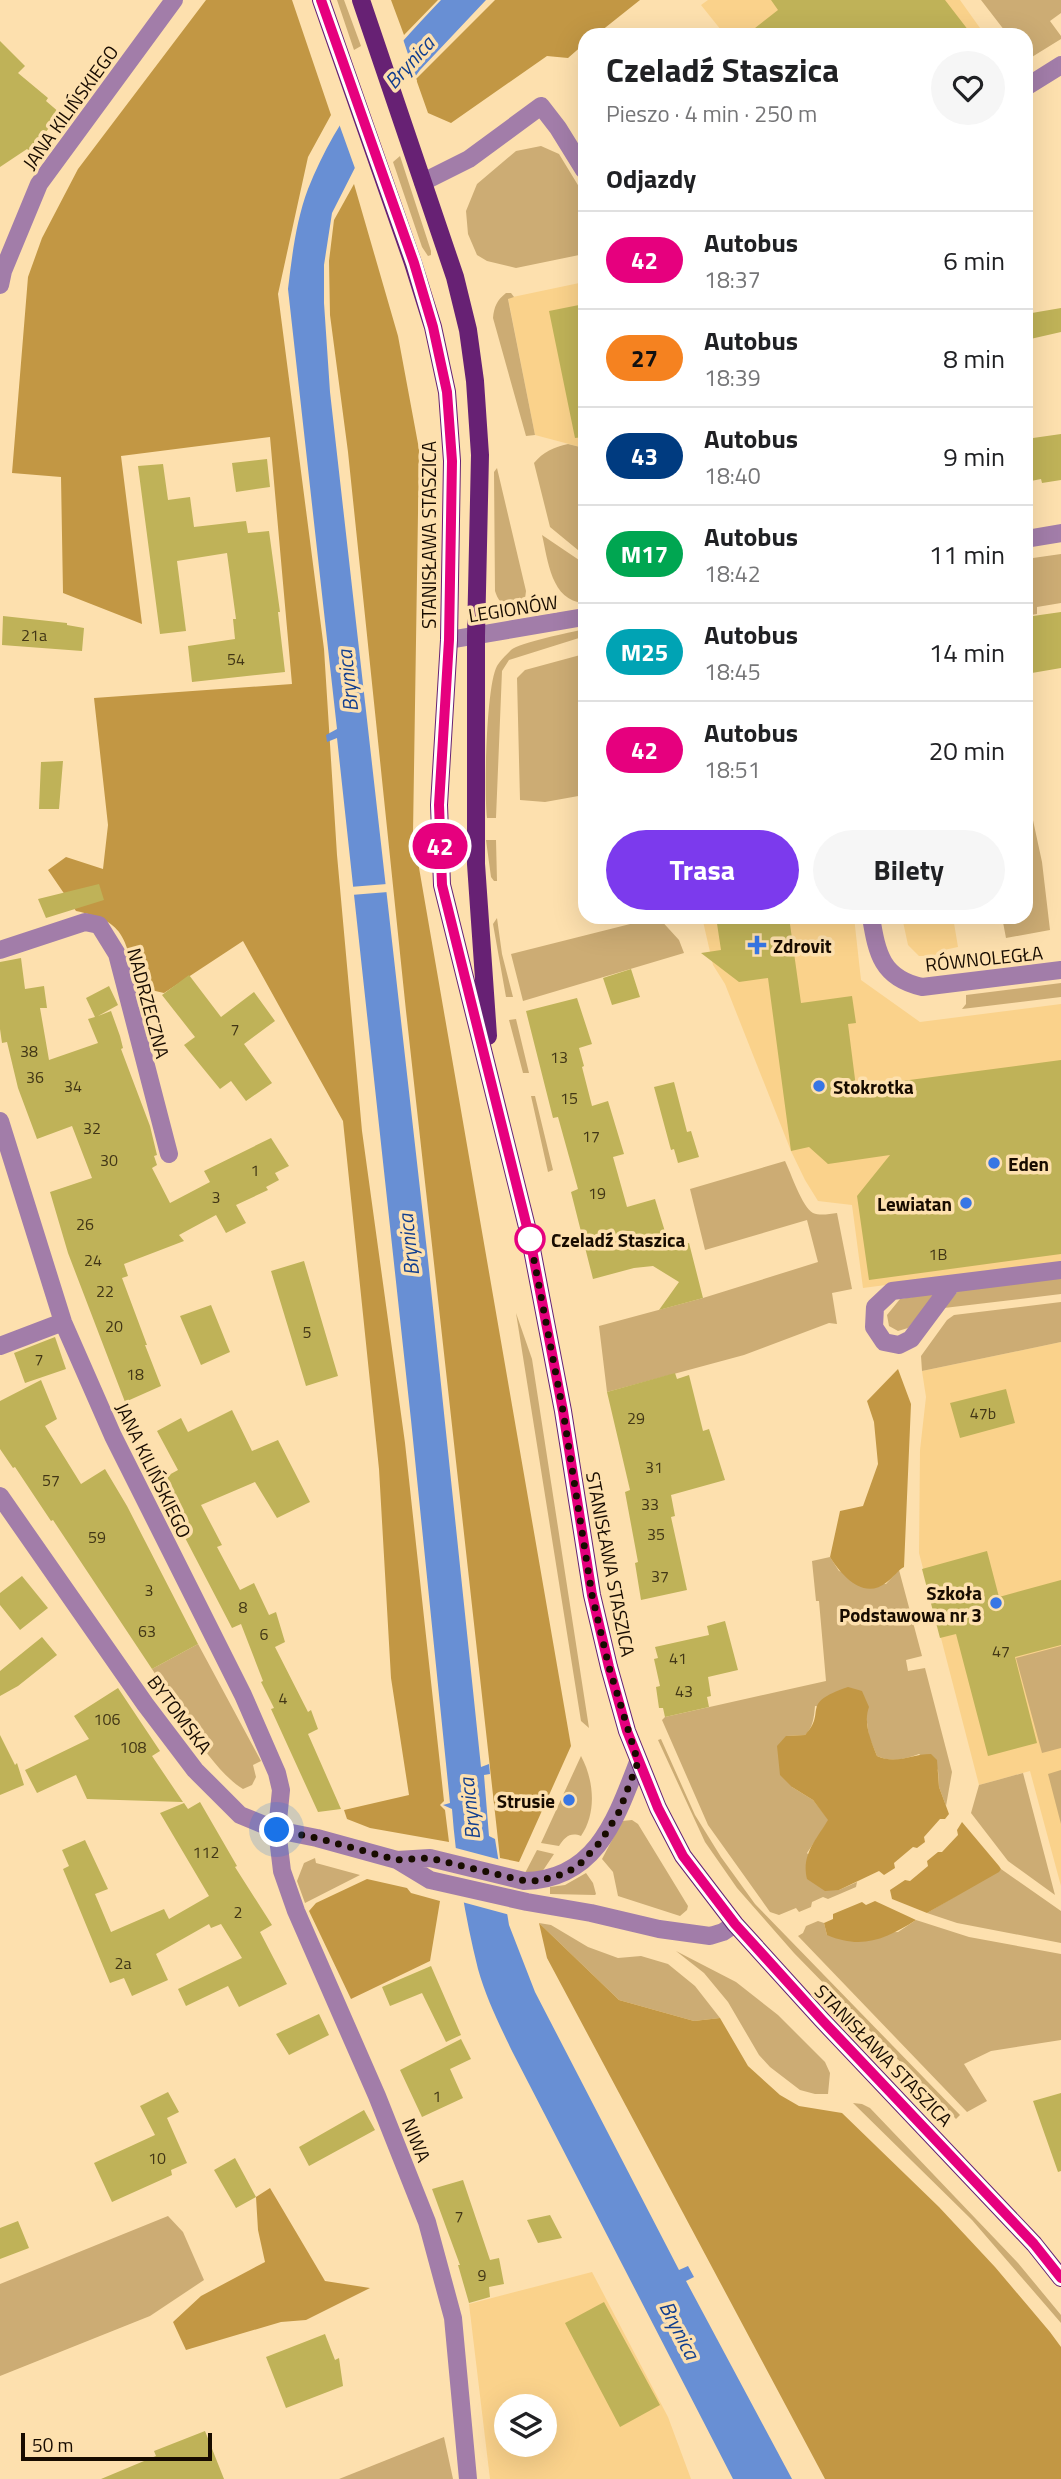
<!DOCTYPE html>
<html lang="pl">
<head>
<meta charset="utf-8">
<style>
  :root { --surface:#fff; --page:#f6f6f6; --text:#202124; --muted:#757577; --line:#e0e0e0; --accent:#7c3aed }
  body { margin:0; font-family:"Titillium Web",sans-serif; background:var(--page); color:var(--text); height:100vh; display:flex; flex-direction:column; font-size:26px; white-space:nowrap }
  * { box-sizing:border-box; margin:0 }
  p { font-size:23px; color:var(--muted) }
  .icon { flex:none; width:38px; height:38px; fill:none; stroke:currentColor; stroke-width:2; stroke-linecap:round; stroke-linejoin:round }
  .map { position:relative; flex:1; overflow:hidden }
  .drawer { position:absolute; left:578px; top:28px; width:455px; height:896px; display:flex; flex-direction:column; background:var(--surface); border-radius:21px; box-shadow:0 7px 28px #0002 }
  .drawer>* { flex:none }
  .badge { padding:0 14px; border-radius:23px; font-size:24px; line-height:46px }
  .fabs { position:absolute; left:494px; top:2394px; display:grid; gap:14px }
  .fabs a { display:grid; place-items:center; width:63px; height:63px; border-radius:50%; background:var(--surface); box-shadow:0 7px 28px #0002; font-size:35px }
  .scale { position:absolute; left:21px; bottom:18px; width:191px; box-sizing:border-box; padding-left:7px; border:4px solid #180c00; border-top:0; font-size:19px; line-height:24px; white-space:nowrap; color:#180c00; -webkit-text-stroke:5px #fde0ae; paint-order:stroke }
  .you { position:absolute; width:35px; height:35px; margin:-18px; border:5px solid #fff; border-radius:50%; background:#1a73e8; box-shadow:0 0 0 10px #1a73e833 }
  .map>.badge { position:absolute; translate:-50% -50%; box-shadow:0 0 0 4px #fff }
  h2 { padding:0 28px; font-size:26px; line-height:63px }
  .round { display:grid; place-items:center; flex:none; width:74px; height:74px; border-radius:37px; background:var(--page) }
  .summary { display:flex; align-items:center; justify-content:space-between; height:119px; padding:0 28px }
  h1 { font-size:33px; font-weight:700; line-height:52px }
  .cta { display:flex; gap:14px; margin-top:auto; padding:14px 28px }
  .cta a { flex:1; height:80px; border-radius:42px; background:var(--accent); color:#fff; font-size:28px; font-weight:700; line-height:80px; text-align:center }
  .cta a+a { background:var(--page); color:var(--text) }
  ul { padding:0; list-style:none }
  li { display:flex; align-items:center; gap:21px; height:98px; padding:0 28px; border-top:2px solid var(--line) }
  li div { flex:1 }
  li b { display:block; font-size:26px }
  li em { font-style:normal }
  li .badge { min-width:77px; font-weight:700; text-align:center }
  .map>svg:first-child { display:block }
  .built { fill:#fad28b; fill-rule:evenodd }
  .green { fill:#ccac74 }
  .forest { fill:#c29744 }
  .water { fill:#688fd4 }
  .pier { fill:#fde0ae }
  .building { fill:#bfb258 }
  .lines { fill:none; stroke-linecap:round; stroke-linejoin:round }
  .minor { stroke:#a27da9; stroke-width:18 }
  .tertiary { stroke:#a27da9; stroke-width:18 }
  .primary { stroke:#672174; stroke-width:18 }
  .line-casing { stroke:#fff; stroke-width:16 }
  .line { stroke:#e6007e; stroke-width:10 }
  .walk { stroke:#180c00; stroke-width:7; stroke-dasharray:0 12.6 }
  .poi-dot { fill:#3876e4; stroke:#fde0ae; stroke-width:2.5 }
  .stop-dot { fill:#fff; stroke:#e6007e; stroke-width:3.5 }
  .labels { text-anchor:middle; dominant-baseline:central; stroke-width:7; stroke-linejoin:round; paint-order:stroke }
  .number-label { font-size:16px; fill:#423616 }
  .street-label { font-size:19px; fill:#180c00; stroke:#fde0ae }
  .poi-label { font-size:19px; font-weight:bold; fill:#180c00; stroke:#fde0ae; text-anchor:start }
  .stop-label { font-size:19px; font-weight:bold; fill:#180c00; stroke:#fde0ae; text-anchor:start }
  .water-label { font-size:21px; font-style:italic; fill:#113e8f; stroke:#fde0ae }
</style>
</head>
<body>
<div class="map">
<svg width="1061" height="2479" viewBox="0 0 1061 2479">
  <rect width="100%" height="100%" fill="#fde0ae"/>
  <path class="built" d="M708,0H960L985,35H725L701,5Z
    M584,282V448L535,435L508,298Z
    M702,917H854L861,980L920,1022L1061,1004V1262L863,1288L852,1205L818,1201L805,1180L791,1151L725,984L713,965Z
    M902,917H953L958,947L944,950L933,956H919L908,945Z
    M1061,1342V1886L1030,1771L979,1785L919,1553L920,1450L926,1397L922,1371Z
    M592,2272L668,2417L691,2479H490L469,2304ZM506,2406H544V2445H506Z"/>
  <path class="green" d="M337,0H344L361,46L354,50Z
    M981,0H1061V13L1050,21L1061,36V39L1027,60L1026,35H1008Z
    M541,146L559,154L584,195V254L516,268L487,261L477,255L468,234L466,211L477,184L516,151Z
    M400,156L431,251V255L428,256L422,247L393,162Z
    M506,293H511L514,297L508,299L535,435L526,436L493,318C494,307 497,300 506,293Z
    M568,444L584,448V555L550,527L534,463C543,452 554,447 568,444Z
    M497,468L526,591L525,599L514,609C504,607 498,601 495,591L494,472Z
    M542,535L579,560L584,603C551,601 548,560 542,535Z
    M1061,554V603L1037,607V614L1031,615L1026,579V559Z
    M584,629V635L579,638L509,660L502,671L496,818H487C484,793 486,686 497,666C500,661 507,654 511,650C520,642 570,633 584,629Z
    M584,654V795L545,802L520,800L517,678L525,670Z
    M1031,811L1042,862L1050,930L1006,938L1002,917H1026V812Z
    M486,840H496L497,881H494L491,877Z
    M658,917L679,940L684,953L523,1001L511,954Z
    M497,918L502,954L513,997H506L493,924Z
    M1061,983V997L962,1009L966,1004V995Z
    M516,1019L529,1073H523L509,1020Z
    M531,1096H535L553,1170L548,1172Z
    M785,1161C791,1173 802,1207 813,1213C820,1216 829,1214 837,1213L852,1289L832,1293L837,1324L829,1323L744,1355L607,1392L599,1326L703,1298L818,1262L807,1220L705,1250L690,1189Z
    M1061,1277V1294L944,1308L958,1291Z
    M937,1293L908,1328L898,1331L889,1326L887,1315L900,1299Z
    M1061,1302V1342L922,1371L921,1356L947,1320L954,1315Z
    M516,1313L532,1359L589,1728L581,1721Z
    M830,1557L839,1571L886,1584L899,1570L922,1656L906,1660L908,1671L925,1668L952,1772L946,1806L939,1787L938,1770L919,1754C904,1759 893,1763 877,1756L869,1737L866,1715L815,1706C814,1717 813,1728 805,1735L786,1736L792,1787L813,1800L829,1820L807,1853L839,1890L857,1882L856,1887L828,1899L823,1897L812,1902L811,1907L799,1912L796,1908L779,1915L770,1912L708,1825L662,1720L665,1717L826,1681L819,1601H816L812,1561Z
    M198,1644L261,1761L253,1765L256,1777L252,1785L243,1789C211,1770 173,1702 152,1669Z
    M1061,1646V1748L1042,1753L1016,1658Z
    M661,1739L695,1815L721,1857L755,1904L960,2115L956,2119L794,1953L737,1888L705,1842L658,1740Z
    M581,1756C594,1780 597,1813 581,1836C570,1832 565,1837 559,1846L541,1843Z
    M1061,1770V1824L1048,1774Z
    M1023,1773L1055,1895L1008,1861L971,1813L979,1785Z
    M632,1820L638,1824L688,1906L687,1910L680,1916L618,1896L613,1872L602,1859L622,1821Z
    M537,1850L554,1854L542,1872L524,1875Z
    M315,1858L316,1863L360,1875L305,1903L297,1881L304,1863Z
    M1001,1869L1061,1911V1943L957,1923L927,1913Z
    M586,1873L593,1883L596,1894L595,1895L550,1894V1887L565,1885Z
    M916,1920L969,1937L1061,1954V2040L991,2051L964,2064L987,2101L967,2112L798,1936L803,1933L806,1926L818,1921L824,1923L827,1935L898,1932Z
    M539,1923L551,1925L588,1947L618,1958L641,1956L668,1964L695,1986L720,2018L694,2021L619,2000Z
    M676,1951L736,1982L778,2015L825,2062L830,2073L828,2094H815L800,2090L770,2067L759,2055L728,2002L704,1973Z
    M853,2103L862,2104L870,2108L1018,2263L1061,2315V2323L972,2220Z
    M168,2216L183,2232L204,2280L150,2316L0,2376V2284Z
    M444,2437L453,2479H339Z"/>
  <path class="forest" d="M206,0H292L331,115L308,157L278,294L324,649L337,855L362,1131L405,1443L444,1801L440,1805L445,1810L449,1842L370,1828L347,1819L344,1810L409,1795L391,1678L379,1469L343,1121L243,941L164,993L138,987C124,941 129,922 76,911L48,870L66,857L103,869L108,825L94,698L292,684L270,437L121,456L142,624L63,593L61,477L12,473L28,277L42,238L78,169Z
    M391,0H438L404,35Z
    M495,0H640L596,35H584V44L568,58L547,56L451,123L428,113L416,79Z
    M354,184L398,336L419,449L413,833L571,1746L519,1862L500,1858L406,1011L348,452L330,315L329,261L334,220Z
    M898,1369L911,1404L904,1567C897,1571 894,1577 887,1582C864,1601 842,1576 830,1557L840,1511L863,1506L878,1464L874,1422L867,1401Z
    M848,1687L862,1691L869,1707C863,1723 871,1741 877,1756C897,1765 911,1754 931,1754L937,1760L939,1787L949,1814L945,1819H940L924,1837L925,1842L917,1848L913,1847L894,1863L895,1868L884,1875L879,1871L839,1890L825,1891L807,1879C801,1855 816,1840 828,1820L813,1800L792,1787L780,1775L777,1746L786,1736L805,1735C828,1711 798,1704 848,1687Z
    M962,1822L999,1866L1001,1869L999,1872L927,1913L892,1899L890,1890L905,1880L910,1881L928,1866L927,1861L938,1852H942L958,1835L957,1830Z
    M367,1879L407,1888L411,1893L440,1901L430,1961L351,1999L309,1911L316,1903Z
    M875,1901L916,1920C886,1939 862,1950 827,1935L824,1923L833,1919V1914L862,1902L866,1905Z
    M539,1923L619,2000L694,2021L720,2018L748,2066L780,2095L799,2106L842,2113L939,2207L995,2267L1050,2332L1061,2347V2479H825L547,1958Z
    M270,2188L325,2281L370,2288L306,2320L281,2322L186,2350L173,2322L201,2296L265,2262L258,2230L256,2197Z"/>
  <path class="water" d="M441,0H486L420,70L369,140L332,213L324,265V303L330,392L428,1260L481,1767L489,1764L490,1774L484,1775L489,1836L495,1839L509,1925L535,1992L679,2270L688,2266L694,2277L686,2281L792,2479H733L513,2053C500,2026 486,1998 478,1969C465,1917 456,1862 452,1809L443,1805L450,1803L411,1420L337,738L327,742L326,735L337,729L288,289C292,256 296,221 308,189C338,114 386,57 441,0Z"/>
  <path class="pier" d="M402,36L417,81L372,142L357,174L338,121L357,90Z
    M387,884L388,892L351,895L350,887Z
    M452,1847L501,1860L510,1915L462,1902Z"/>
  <path class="building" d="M771,0H945L972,35H746L778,10Z
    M0,41L25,66L18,73L48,98L46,101L60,113L31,152L27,149L0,167Z
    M584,304V437L575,438L549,311Z
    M1061,308V332L1026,340V314Z
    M1061,434V480L1042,483L1041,479L1026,482V439Z
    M267,459L270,487L236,492L232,463Z
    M163,464L168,500L190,497L194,527L246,521L248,533L269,531L280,612H278L285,672L192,682L188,646L235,639L233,619H236L227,553L177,561L186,631L160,634L138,466Z
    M1061,612V668L1026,674V617Z
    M3,616L67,623V625L84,628L82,651L2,645Z
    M63,761L59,809H39L41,762Z
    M99,884L104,900L46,918L38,899Z
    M716,917H789L801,1003L852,996L856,1023L848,1024L856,1087L1061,1060V1254L869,1280L857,1196L890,1155L828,1164L809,1147L791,1151L768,978L739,982L701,953L721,950Z
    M21,958L25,989L44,986L47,1008H40L49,1060L98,1043L88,1019L95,1017L86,998L109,986L118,1005L98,1016L111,1011L120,1036L123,1048L121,1049L150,1126L157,1155L154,1156L157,1165L152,1168L170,1203L210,1182L204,1171L271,1138L289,1166L275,1173L279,1180L266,1187L268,1190L236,1205L246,1223L226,1233L216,1215L179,1235L184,1241L124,1264L128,1276L122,1278L147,1345H145L161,1386L125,1402L68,1253L50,1192L92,1178L72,1126L37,1139L18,1088L7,1042L2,1043L0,1029V962Z
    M631,969L640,997L612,1005L603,978Z
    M189,975L221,1017L254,992L275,1021L244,1044L272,1083L246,1101L231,1081L220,1089L184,1045L195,1037L162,995Z
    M577,998L592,1044L579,1048L584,1066L582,1067L592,1106L608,1101L624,1154L613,1157L627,1207L655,1199L670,1248L689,1243L703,1298L659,1310L679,1282L653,1266L634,1268L593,1279L571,1192L578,1189L558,1117L553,1118L526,1011Z
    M674,1082L687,1132L691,1131L699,1157L678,1163L674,1149L671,1150L654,1087Z
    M304,1261L338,1376L306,1386L271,1271Z
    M211,1305L230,1352L201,1365L180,1316Z
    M55,1337L66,1369L25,1383L14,1353Z
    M675,1373L677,1379L689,1375L703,1431L709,1429L725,1480L671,1495L675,1516L671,1517L687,1590L641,1600L635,1563L638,1562L625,1492L630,1490L607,1392Z
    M41,1380L57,1419L45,1426L81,1484L105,1469L127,1506L198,1644L152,1669L53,1520L51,1521L15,1467L13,1468L0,1449V1401Z
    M1006,1389L1015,1423L960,1438L950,1403Z
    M232,1410L252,1451L278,1440L310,1502L277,1518L255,1482L201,1505L222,1545L217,1547L240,1590L254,1583L269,1615L276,1612L285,1642L275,1647L308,1712L311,1710L318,1729L308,1734L341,1809L318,1812L271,1709L274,1708L261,1682L263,1681L241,1624L232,1628L182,1532L184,1531L158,1481L178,1470L157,1431L181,1418L188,1432Z
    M987,1551L999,1597L1061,1580V1645L1015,1657L1037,1743L988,1756L956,1634L940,1638L922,1569Z
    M22,1576L48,1608L20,1630L0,1605V1593Z
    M725,1621L738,1670L708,1677L711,1696L707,1697L709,1707L665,1717L663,1708H659L656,1687L660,1686L654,1659L658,1658L655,1647L709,1635L707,1626Z
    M42,1637L57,1655L18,1686L0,1696V1671Z
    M118,1688L160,1751L152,1756L183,1802L87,1799L76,1775L37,1793L25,1770L89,1739L74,1716Z
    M0,1735L15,1765L17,1763L24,1785L0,1795Z
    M200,1802L237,1866L235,1867L272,1925L260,1932L287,1984L239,2007L228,1986L186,2006L178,1989L242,1958L221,1924L211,1928L209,1924L156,1954L168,1980L132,1996L124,1978L110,1983L63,1869L69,1866L62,1850L85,1840L108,1889L95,1894L111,1932L164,1909L169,1919L209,1896L160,1813L184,1803L188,1809Z
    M431,1966L461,2035L446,2042L422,1993L390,2006L382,1987Z
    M319,2014L329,2035L289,2055L276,2034Z
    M461,2039L471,2059L450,2069L463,2098L422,2117L400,2070Z
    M168,2092L179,2112L167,2118L187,2163L171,2170L172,2175L112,2202L94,2163L155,2135L140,2106Z
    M1061,2093V2171L1058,2172L1033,2101Z
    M364,2110L375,2130L309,2166L299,2147Z
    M235,2158L256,2197L236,2208L214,2170Z
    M463,2180L490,2260L499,2258L504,2284L489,2287L490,2297L469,2303L458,2265H460L432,2189Z
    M550,2215L562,2238L538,2243L527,2220Z
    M18,2221L29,2248L0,2259V2228Z
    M604,2302L660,2405L620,2427L565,2323Z
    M325,2334L335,2360L339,2358L343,2386L286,2408L266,2357Z
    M205,2431L224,2479H101L156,2456L154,2451Z"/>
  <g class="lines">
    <path class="minor" d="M1026,87L1061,65
      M423,182L469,159L541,106L558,128L584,170
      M0,285L3,271L39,184L174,0
      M871,917C877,954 882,978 922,987L1061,970
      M0,950L85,922L99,925L117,954L169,1154
      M0,1121L63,1322L113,1436L243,1695L277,1773L281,1790L277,1830L282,1871L296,1911L377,2096L427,2222L453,2318L468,2479
      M952,1284L911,1339L899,1345L884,1342L874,1327L875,1307L892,1291L1061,1270
      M0,1346L63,1322
      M0,1496L145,1704L195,1770L240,1815L277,1830L317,1838L397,1860L430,1880L527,1902L591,1913L659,1929L710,1936L723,1932L735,1924
      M397,1860L430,1858L524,1881C596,1880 616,1819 638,1762"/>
    <path class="tertiary" d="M1026,539L1061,533
      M449,640L584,617"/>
    <path class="primary" d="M321,0L413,263L433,327L447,392L452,461L449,640L439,805L442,885L530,1239L563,1411L592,1595L609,1667L627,1731L658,1808L683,1856L735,1924L822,2020L1034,2244L1061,2278
      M361,0L455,277L468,330L475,381L480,455L476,636V864L488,1036"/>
  </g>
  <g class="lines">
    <g class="line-casing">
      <path id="line" d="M321,0L414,263L433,327L447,392L452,461L449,640L439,805L442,885L530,1239L563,1411L592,1595L609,1667L627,1731L658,1808L683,1856L735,1924L822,2020L1034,2244L1061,2278"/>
    </g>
    <use href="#line" class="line"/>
    <path class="walk" d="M277,1830L317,1838L397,1860L430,1858L520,1880L539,1881L566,1873L579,1865L601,1841L619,1812L638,1762L609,1667L592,1595L563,1411L530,1239"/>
  </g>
  <g class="poi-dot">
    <path d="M753.5 934.5h7v7h7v7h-7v7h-7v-7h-7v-7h7z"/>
    <circle cx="819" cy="1086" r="7"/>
    <circle cx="994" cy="1163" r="7"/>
    <circle cx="966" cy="1203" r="7"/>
    <circle cx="996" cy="1603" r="7"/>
    <circle cx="569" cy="1800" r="7"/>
  </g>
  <circle class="stop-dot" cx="530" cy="1239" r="14"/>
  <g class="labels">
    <g class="number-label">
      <text x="34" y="635">21a</text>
      <text x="236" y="659">54</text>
      <text x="235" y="1029">7</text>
      <text x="29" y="1051">38</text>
      <text x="559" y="1057">13</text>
      <text x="35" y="1077">36</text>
      <text x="73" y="1086">34</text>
      <text x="569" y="1098">15</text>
      <text x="92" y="1128">32</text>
      <text x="591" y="1136">17</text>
      <text x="109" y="1160">30</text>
      <text x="255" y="1170">1</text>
      <text x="597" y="1193">19</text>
      <text x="216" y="1197">3</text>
      <text x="85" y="1224">26</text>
      <text x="938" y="1254">1B</text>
      <text x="93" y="1260">24</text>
      <text x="105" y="1291">22</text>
      <text x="114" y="1326">20</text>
      <text x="307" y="1332">5</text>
      <text x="39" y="1359">7</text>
      <text x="135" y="1374">18</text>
      <text x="983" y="1413">47b</text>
      <text x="636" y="1418">29</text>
      <text x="654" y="1467">31</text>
      <text x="51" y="1480">57</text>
      <text x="650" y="1504">33</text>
      <text x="656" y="1534">35</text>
      <text x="97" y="1537">59</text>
      <text x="660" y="1576">37</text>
      <text x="149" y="1590">3</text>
      <text x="243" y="1607">8</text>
      <text x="147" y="1631">63</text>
      <text x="264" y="1634">6</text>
      <text x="1001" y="1651">47</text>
      <text x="678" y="1658">41</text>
      <text x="684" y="1691">43</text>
      <text x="283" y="1698">4</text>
      <text x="107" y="1719">106</text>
      <text x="133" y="1747">108</text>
      <text x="206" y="1852">112</text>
      <text x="238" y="1912">2</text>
      <text x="123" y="1963">2a</text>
      <text x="437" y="2096">1</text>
      <text x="157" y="2158">10</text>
      <text x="459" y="2216">7</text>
      <text x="482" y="2275">9</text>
    </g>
    <g class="street-label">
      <text transform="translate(70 107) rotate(-54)">JANA KILIŃSKIEGO</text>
      <text transform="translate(428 535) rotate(-90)">STANISŁAWA STASZICA</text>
      <text transform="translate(513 608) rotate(-9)">LEGIONÓW</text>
      <text transform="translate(984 958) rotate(-6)">RÓWNOLEGŁA</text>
      <text transform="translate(149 1003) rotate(75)">NADRZECZNA</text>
      <text transform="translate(154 1470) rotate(64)">JANA KILIŃSKIEGO</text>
      <text transform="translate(611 1564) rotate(79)">STANISŁAWA STASZICA</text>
      <text transform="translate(180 1714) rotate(53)">BYTOMSKA</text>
      <text transform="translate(884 2055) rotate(46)">STANISŁAWA STASZICA</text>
      <text transform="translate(417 2140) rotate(68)">NIWA</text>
    </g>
    <g class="poi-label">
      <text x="773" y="945">Zdrovit</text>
      <text x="833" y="1086">Stokrotka</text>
      <text x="1008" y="1163">Eden</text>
      <text x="952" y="1203" text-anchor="end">Lewiatan</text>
      <text x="982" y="1592" text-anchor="end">Szkoła<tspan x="982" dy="22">Podstawowa nr 3</tspan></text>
      <text x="555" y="1800" text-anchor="end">Strusie</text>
    </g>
    <g class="stop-label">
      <text x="551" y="1239">Czeladź Staszica</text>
    </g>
    <g class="water-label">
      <text transform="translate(409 62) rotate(-48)">Brynica</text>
      <text transform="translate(347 681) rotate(-96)">Brynica</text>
      <text transform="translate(408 1245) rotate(-96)">Brynica</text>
      <text transform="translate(469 1809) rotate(-96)">Brynica</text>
      <text transform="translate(680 2330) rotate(63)">Brynica</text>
    </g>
  </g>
</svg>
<div class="fabs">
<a><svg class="icon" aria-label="layers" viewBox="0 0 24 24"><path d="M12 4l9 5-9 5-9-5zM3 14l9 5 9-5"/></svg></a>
</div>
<div class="scale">50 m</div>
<div class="you" style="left:277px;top:1830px"></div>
<b class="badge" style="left:440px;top:846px;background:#e6007e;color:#fff">42</b>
<section class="drawer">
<div class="summary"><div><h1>Czeladź Staszica</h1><p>Pieszo · 4 min · 250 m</p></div><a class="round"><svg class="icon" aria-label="heart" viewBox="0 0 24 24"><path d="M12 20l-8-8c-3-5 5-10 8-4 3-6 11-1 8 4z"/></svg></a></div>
<h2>Odjazdy</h2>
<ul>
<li><span class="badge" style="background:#e6007e;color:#fff">42</span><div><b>Autobus</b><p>18:37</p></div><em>6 min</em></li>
<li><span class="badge" style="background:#f58220;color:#111">27</span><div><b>Autobus</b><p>18:39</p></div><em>8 min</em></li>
<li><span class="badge" style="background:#003b80;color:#fff">43</span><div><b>Autobus</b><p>18:40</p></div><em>9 min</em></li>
<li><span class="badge" style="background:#00a651;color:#fff">M17</span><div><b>Autobus</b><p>18:42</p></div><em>11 min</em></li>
<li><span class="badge" style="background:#00a3b4;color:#fff">M25</span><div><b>Autobus</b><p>18:45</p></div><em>14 min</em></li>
<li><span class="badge" style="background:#e6007e;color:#fff">42</span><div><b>Autobus</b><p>18:51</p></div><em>20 min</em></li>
</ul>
<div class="cta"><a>Trasa</a><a>Bilety</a></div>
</section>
</div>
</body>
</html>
